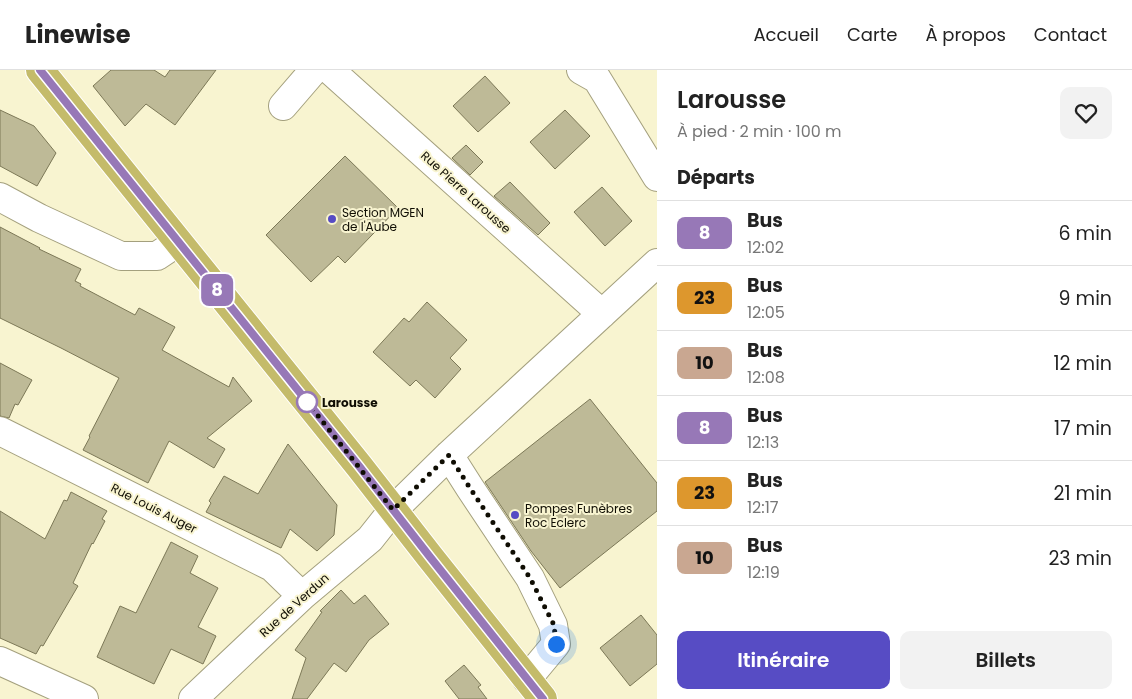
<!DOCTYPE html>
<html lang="fr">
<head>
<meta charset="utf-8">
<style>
  :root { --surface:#fff; --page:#f2f2f2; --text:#222; --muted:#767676; --line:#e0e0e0; --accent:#574cc4 }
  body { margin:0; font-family:Poppins,sans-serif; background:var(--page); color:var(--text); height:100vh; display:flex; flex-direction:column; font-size:19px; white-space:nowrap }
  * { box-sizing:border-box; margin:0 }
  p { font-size:16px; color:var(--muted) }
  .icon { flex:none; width:28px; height:28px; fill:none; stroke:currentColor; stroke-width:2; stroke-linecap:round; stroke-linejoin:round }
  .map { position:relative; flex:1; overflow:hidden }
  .panel { display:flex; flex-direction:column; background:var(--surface); width:475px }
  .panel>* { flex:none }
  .badge { padding:0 10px; border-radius:8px; font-size:18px; line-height:32px }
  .you { position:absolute; width:25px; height:25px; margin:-12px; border:4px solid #fff; border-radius:50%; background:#1a73e8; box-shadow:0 0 0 8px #1a73e833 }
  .map>.badge { position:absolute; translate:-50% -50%; box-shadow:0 0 0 2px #fff }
  h2 { padding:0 20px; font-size:19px; line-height:45px }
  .round { display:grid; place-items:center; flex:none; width:52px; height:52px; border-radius:10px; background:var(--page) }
  .overview { display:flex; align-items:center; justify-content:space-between; height:85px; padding:0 20px }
  h1 { font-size:24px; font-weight:600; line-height:38px }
  .primary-button { display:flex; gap:10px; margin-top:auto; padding:10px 20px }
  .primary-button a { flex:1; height:58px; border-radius:10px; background:var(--accent); color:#fff; font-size:20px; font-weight:600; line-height:58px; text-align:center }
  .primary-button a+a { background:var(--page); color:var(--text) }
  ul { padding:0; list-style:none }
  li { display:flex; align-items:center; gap:15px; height:65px; padding:0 20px; border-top:1px solid var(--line) }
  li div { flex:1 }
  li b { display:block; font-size:19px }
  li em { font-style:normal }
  li .badge { min-width:55px; font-weight:700; text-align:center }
  header { display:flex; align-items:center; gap:30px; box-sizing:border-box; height:70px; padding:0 25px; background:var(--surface); border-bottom:1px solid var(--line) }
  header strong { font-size:24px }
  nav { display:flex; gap:28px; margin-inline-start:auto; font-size:18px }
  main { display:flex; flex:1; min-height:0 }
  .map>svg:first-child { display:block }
  .building { fill:#beba97; stroke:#7c7857 }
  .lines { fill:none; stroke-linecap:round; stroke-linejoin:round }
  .minor-casing { stroke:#a4a07e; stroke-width:30 }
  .major-casing { stroke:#fff; stroke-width:30 }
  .minor { stroke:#fff; stroke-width:28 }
  .major { stroke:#c4bb6a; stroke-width:28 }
  .line-casing { stroke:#fff; stroke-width:11 }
  .line { stroke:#9778b7; stroke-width:8 }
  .walk { stroke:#0f0d03; stroke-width:5; stroke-dasharray:0 9 }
  .poi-dot { fill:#574cc4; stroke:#f8f4d0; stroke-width:2 }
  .stop-dot { fill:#fff; stroke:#9778b7; stroke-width:2.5 }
  .labels { text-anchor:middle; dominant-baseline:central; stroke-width:4; stroke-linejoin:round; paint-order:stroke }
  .street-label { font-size:12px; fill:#0f0d03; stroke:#f8f4d0 }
  .poi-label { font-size:12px; fill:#0f0d03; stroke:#f8f4d0; text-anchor:start }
  .stop-label { font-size:12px; font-weight:bold; fill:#0f0d03; stroke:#f8f4d0; text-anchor:start }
</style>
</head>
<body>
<header>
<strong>Linewise</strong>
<nav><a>Accueil</a><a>Carte</a><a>À propos</a><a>Contact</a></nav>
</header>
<main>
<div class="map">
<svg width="657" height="629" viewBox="0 0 657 629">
  <rect width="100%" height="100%" fill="#f8f4d0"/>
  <path class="building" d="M111,0H154L165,7L170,0H216L175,55L146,34L125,56L93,16Z
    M485,6L510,33L478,62L453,36Z
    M0,40L34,56L56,83L37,116L0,96Z
    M565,40L590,66L555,99L530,72Z
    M466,75L483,92L470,105L452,88Z
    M345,86L398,138L345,193L338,186L311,212L266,165Z
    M510,112L550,153L538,165L494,126Z
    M602,117L632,151L605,176L574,142Z
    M0,157L40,178L39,179L81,199L75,211L81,214L80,216L135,245L139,238L175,257L162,280L229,317L233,307L252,331L207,368L225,379L214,398L169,371L148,413L83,380L90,367L89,366L119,308L61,278L0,248Z
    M427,232L467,270L450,288L461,299L435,328L416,310L410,316L373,282L404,248L409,252Z
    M0,293L32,310L18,335L15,334L9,348L0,346Z
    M590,329L657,413V441L560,518L531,481L485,412Z
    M288,374L337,435L334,465L317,481L290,459L281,478L206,442L211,433L209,431L224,406L258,424Z
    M71,422L107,441L102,449L105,451L93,474L92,473L73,513L78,516L43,576L41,575L36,584L0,568V441L45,469L64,430L67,431Z
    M171,472L198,486L190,503L218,518L198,557L216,566L203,594L171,579L154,614L97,587L120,536L136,543Z
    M341,520L354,534L365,525L389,554L369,570L346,602L334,593L307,629H292L306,588L295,580L322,542L320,541Z
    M641,545L657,565V594L630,616L600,578Z
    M464,595L481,615L478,617L487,629H459L445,611Z"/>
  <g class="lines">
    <g class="minor-casing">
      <path id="minor" d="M330,0L602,244
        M581,0L597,9L657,107
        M283,36L314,0
        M0,127L39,148L121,186H157L178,172
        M0,361L272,497L302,526
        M449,385L470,418L530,508L553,555L556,574L527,609
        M0,591L84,629
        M193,629L302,526L370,469L393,440L449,385L657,193"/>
    </g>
    <g class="major-casing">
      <path id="major" d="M40,0L359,396L430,487L543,629"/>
    </g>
    <use href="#minor" class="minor"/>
    <use href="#major" class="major"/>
  </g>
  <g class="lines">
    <g class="line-casing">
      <path id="line" d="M40,0L359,396L430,487L543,629"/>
    </g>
    <use href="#line" class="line"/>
    <path class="walk" d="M307,332L393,440L449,385L470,418L530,508L554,555L556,574"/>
  </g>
  <g class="poi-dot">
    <circle cx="332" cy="149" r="5"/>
    <circle cx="515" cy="445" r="5"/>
  </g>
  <circle class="stop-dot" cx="307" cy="332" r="10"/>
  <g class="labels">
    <g class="street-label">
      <text transform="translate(466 122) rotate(42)">Rue Pierre Larousse</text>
      <text transform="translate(154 438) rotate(27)">Rue Louis Auger</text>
      <text transform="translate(294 535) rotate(-42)">Rue de Verdun</text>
    </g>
    <g class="poi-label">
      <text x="342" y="142">Section MGEN<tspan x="342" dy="14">de l'Aube</tspan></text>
      <text x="525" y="438">Pompes Funèbres<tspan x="525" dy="14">Roc Eclerc</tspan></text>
    </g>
    <g class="stop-label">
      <text x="322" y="332">Larousse</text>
    </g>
  </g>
</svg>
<div class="you" style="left:556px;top:574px"></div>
<b class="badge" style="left:217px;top:220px;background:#9778b7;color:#fff">8</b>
</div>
<section class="panel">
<div class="overview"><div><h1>Larousse</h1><p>À pied · 2 min · 100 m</p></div><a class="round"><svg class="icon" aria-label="heart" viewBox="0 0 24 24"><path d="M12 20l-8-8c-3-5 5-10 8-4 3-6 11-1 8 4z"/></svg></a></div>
<h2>Départs</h2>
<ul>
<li><span class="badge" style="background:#9778b7;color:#fff">8</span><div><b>Bus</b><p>12:02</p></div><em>6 min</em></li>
<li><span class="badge" style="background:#dd972d;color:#111">23</span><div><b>Bus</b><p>12:05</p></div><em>9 min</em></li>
<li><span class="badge" style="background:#c9a791;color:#111">10</span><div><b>Bus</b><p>12:08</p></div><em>12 min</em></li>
<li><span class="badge" style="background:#9778b7;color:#fff">8</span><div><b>Bus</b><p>12:13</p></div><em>17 min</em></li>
<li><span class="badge" style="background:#dd972d;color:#111">23</span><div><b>Bus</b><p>12:17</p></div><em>21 min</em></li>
<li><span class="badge" style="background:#c9a791;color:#111">10</span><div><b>Bus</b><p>12:19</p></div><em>23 min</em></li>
</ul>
<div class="primary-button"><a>Itinéraire</a><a>Billets</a></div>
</section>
</main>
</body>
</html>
